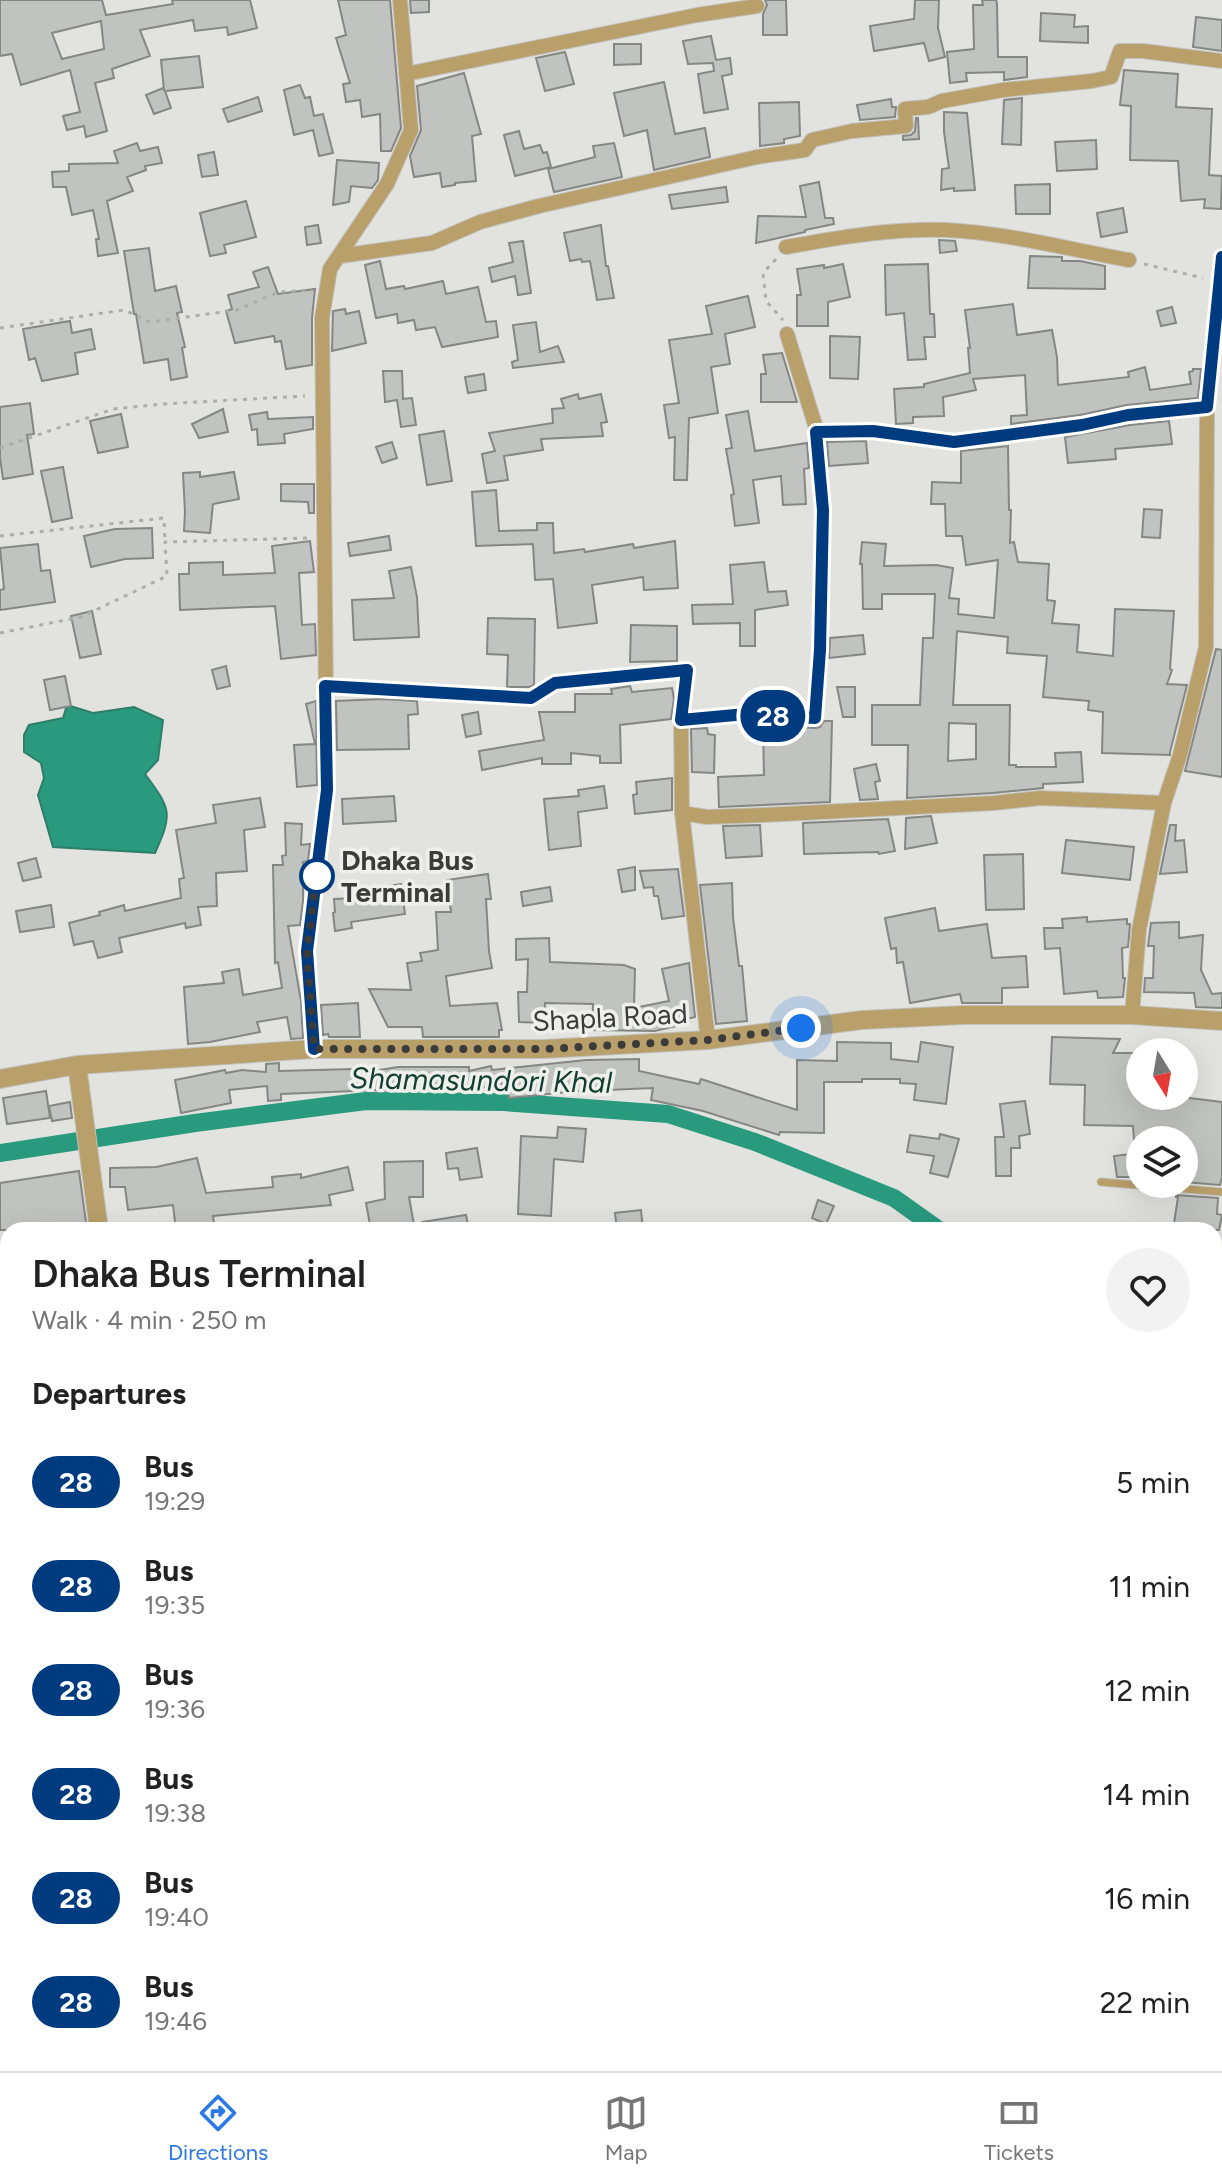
<!DOCTYPE html>
<html lang="en">
<head>
<meta charset="utf-8">
<style>
  :root { --surface:#fff; --page:#f2f2f2; --text:#222; --muted:#767676; --line:#e0e0e0; --accent:#2b79e5 }
  body { margin:0; font-family:Figtree,sans-serif; background:var(--page); color:var(--text); height:100vh; display:flex; flex-direction:column; font-size:30px; white-space:nowrap }
  * { box-sizing:border-box; margin:0 }
  p { font-size:26px; color:var(--muted) }
  .icon { flex:none; width:44px; height:44px; fill:none; stroke:currentColor; stroke-width:2; stroke-linecap:round; stroke-linejoin:round }
  .map { position:relative; flex:1; overflow:hidden }
  .details { position:absolute; left:0px; top:1222px; width:1222px; height:850px; display:flex; flex-direction:column; background:var(--surface); border-radius:24px 24px 0 0; box-shadow:0 8px 32px #0002 }
  .details>* { flex:none }
  .badge { padding:0 16px; border-radius:26px; font-size:28px; line-height:52px }
  .needle { width:52px; rotate:169deg }
  .fabs { position:absolute; left:1126px; top:1038px; display:grid; gap:16px }
  .fabs a { display:grid; place-items:center; width:72px; height:72px; border-radius:50%; background:var(--surface); box-shadow:0 8px 32px #0002; font-size:40px }
  .you { position:absolute; width:40px; height:40px; margin:-20px; border:6px solid #fff; border-radius:50%; background:#1a73e8; box-shadow:0 0 0 12px #1a73e833 }
  .map>.badge { position:absolute; translate:-50% -50%; box-shadow:0 0 0 4px #fff }
  h2 { padding:0 32px; font-size:30px; line-height:72px }
  .round { display:grid; place-items:center; flex:none; width:84px; height:84px; border-radius:42px; background:var(--page) }
  .head { display:flex; align-items:center; justify-content:space-between; height:136px; padding:0 32px }
  h1 { font-size:38px; font-weight:600; line-height:60px }
  ul { padding:0; list-style:none }
  li { display:flex; align-items:center; gap:24px; height:104px; padding:0 32px }
  li div { flex:1 }
  li b { display:block; font-size:30px }
  li em { font-style:normal }
  li .badge { min-width:88px; font-weight:700; text-align:center }
  .dock { display:flex; justify-content:space-around; align-items:center; height:112px; border-top:2px solid var(--line); background:var(--surface); font-size:22px; color:var(--muted) }
  .dock a { display:grid; justify-items:center; gap:4px }
  .dock .active { color:var(--accent) }
  .map>svg:first-child { display:block }
  .water { fill:#299a7d; stroke:#2e7e69; stroke-width:2 }
  .lines { fill:none; stroke-linecap:round; stroke-linejoin:round }
  .canal { stroke:#299a7d; stroke-width:18 }
  .building { fill:#c0c3bf; stroke:#848783; stroke-width:2; fill-rule:evenodd }
  .service-casing { stroke:#c1c1bd; stroke-width:9 }
  .minor-casing { stroke:#c1c1bd; stroke-width:16 }
  .tertiary-casing { stroke:#c1c1bd; stroke-width:20 }
  .path { stroke:#adaeaa; stroke-width:3; stroke-dasharray:4 6; stroke-linecap:butt }
  .service { stroke:#b9a06b; stroke-width:7 }
  .minor { stroke:#b9a06b; stroke-width:14 }
  .tertiary { stroke:#b9a06b; stroke-width:18 }
  .line-casing { stroke:#fff; stroke-width:18 }
  .line { stroke:#003b80; stroke-width:12 }
  .walk { stroke:#3b3b39; stroke-width:8; stroke-dasharray:0 14.4 }
  .stop-dot { fill:#fff; stroke:#003b80; stroke-width:4 }
  .labels { text-anchor:middle; dominant-baseline:central; stroke-width:7; stroke-linejoin:round; paint-order:stroke }
  .stop-label { font-size:28px; font-weight:bold; fill:#3b3b39; stroke:#eff0eb; text-anchor:start }
  .street-label { font-size:28px; fill:#3b3b39; stroke:#eff0eb }
  .water-label { font-size:30px; font-style:italic; fill:#103f32; stroke:#eff0eb }
</style>
</head>
<body>
<div class="map">
<svg width="1222" height="2071" viewBox="0 0 1222 2071">
  <rect width="100%" height="100%" fill="#e2e3de"/>
  <path class="water" d="M67,705L93,713L134,707L163,720L158,760L145,774C171,809 173,813 155,853L53,847L38,795L44,778L41,763L24,752V735L29,725L63,718Z"/>
  <g class="lines">
    <path class="canal" d="M0,1153L195,1123L366,1101L503,1102L668,1114L755,1142L894,1198L939,1230
      M461,2071L462,2064"/>
  </g>
  <path class="building" d="M0,0H102L106,15L173,4L172,0H250L257,28L228,35L227,27L195,31L193,20L140,30L150,56L112,69L114,78L95,83L107,131L86,137L84,126L67,130L63,116L80,112L70,70L21,85L12,54L0,56ZM101,21L104,49L62,59L52,33Z
    M338,0H390L401,128L391,151H381L380,114L362,117L360,100L346,102L343,84L350,83L336,38L346,35Z
    M410,0H429V12L411,13Z
    M765,0H786L787,35H763V14L767,5Z
    M915,0H939L938,28L945,57L929,61L924,43L874,51L870,26L914,19Z
    M982,0H996L997,4L998,57H1027V77L1004,80V72L966,73L967,81L950,83L947,52L974,49L973,5H983Z
    M1041,13L1075,15L1074,27L1088,26V43L1040,41Z
    M1196,17L1222,20V51L1193,47Z
    M711,36L716,60L730,58L732,74L722,76L728,109L704,113L698,74L714,71L713,63L688,64L683,41Z
    M614,44H641V64L614,65Z
    M565,52L574,84L545,91L536,58Z
    M199,56L203,87L165,91L171,108L154,114L146,95L163,88L164,90L161,60Z
    M1124,70L1178,74L1176,107L1212,109L1209,175L1222,176L1221,209L1204,208L1205,199L1181,201L1178,161L1130,160L1131,106L1120,105Z
    M464,73L481,134L472,136L476,181L455,183V185L442,187L440,173L414,177L410,156L421,130L417,86Z
    M664,82L675,134L705,128L710,157L654,170L647,130L624,136L614,93Z
    M300,85L305,98L310,97L314,116L323,114L333,153L319,156L313,130L294,135L284,90Z
    M258,97L262,111L228,122L223,109Z
    M1022,98L1021,145L1002,144L1004,100Z
    M891,99L892,107H896L895,117L860,120L857,105Z
    M799,102L800,136L784,139V143L760,146L759,103Z
    M944,112L967,113L975,190L954,191V188L941,190L942,169L949,168L944,132Z
    M916,118H918L919,139L903,140V136L911,135L915,131Z
    M519,131L524,149L540,145L543,153L547,152L551,167L515,176L504,135Z
    M1096,140L1097,169L1057,171L1055,142Z
    M137,143L140,151L158,147L162,163L145,166L146,170L127,177L133,191L107,201L118,253L98,256L96,239H99L93,210L72,215L66,187H53L52,172L69,171V164L118,163L114,151Z
    M614,143L622,177L554,192L548,169L595,157L593,146Z
    M214,152L218,175L202,177L198,155Z
    M337,160L379,163L378,180L372,188L351,186L349,202L333,205Z
    M819,182L825,218H833L834,224L805,230V232L756,243L758,216L806,217L800,186Z
    M1050,184V214H1016L1015,185Z
    M726,187L728,202L672,209L669,195Z
    M246,201L256,237L224,245L226,253L210,256L200,213Z
    M1123,208L1127,232L1101,237L1097,213Z
    M318,225L321,243L307,245L305,227Z
    M601,225L606,266H608L614,298L597,300L590,261L582,262L581,259L570,261L564,233Z
    M939,240L955,241L957,251L940,253Z
    M523,241L531,293L518,295L515,276L492,282L489,268L513,262L509,243Z
    M149,248L155,291L176,286L182,312L177,313L185,347L182,348L187,377L171,380L168,359L144,363L136,314H134L124,251Z
    M1030,256L1062,257V261H1080L1105,266V289L1028,288Z
    M380,261L386,289L404,286L405,289L443,281L446,294L478,287L486,322L496,321L498,337L442,347L435,327L416,330L414,320L398,323L397,314L376,318L365,265Z
    M843,264L850,297L828,302V326H797V295H801L797,269L824,265V268Z
    M928,264L930,314H934L935,337H924L926,359L908,360L904,313L886,315L885,265Z
    M268,267L278,294L315,289L312,318V365L286,369L281,341L275,342L274,336L235,343L226,311L232,309L228,295L259,287L253,272Z
    M748,296L755,327L725,334L730,364L711,367L718,413L689,418L687,480H674L675,437L669,438L664,405L679,403L669,340L712,334L706,306Z
    M1013,304L1017,335L1052,330L1057,357L1058,385L1129,377L1128,372L1145,367L1150,390L1191,384L1189,372L1193,371V369H1201L1198,398L1127,405L1080,415L1011,424V416L1027,415L1025,375L973,379L976,390L943,397L944,416L913,417V423L896,424L894,389L924,387V384L970,373L968,348H970L965,310Z
    M1172,307L1176,323L1161,326L1157,311Z
    M345,309L346,314L359,311L366,343L332,351L333,311Z
    M70,321L72,333L91,329L95,349L75,353L78,374L42,381L35,358L29,360L23,329Z
    M536,322L540,352L558,346L564,362L513,368L512,362L518,360L513,325Z
    M830,336L860,337L858,379L830,378Z
    M782,353L797,402H761V374H766L763,355Z
    M383,371H402L403,399L412,398L416,425L401,427L397,400L385,402Z
    M484,374L486,390L468,393L465,377Z
    M578,394L579,399L601,394L607,422L601,423L603,436L541,439L543,450L504,456L508,480L487,483L482,454L495,451L489,433L553,423L552,409L564,408L561,399Z
    M30,403L34,434L27,435L33,474L3,479L0,458V407Z
    M223,409L228,432L199,438L192,424Z
    M748,411L755,451L807,443L809,468L804,469L806,504L783,505L781,476L753,480L759,523L735,526L731,495L734,494L726,449L732,448L726,415Z
    M267,412L268,419L313,417V429L284,434L285,443L258,445L257,429L252,430L249,415Z
    M121,414L128,447L98,453L90,421Z
    M1169,421L1172,444L1115,449L1116,459L1068,463L1065,437L1130,425Z
    M444,431L452,481L427,485L419,435Z
    M866,441L868,463L829,466L827,442Z
    M392,442L397,458L382,463L376,447Z
    M1008,446L1009,510H1011L1010,543L1014,542L1018,562L1049,564L1047,600L1055,601L1052,623L1079,625L1077,652L1113,656L1115,609L1174,611L1170,669L1172,670L1167,684L1187,685L1170,752V755L1102,753L1103,712L1088,710L1089,701L1043,697L1047,656L1007,653L1008,637L957,631L953,705H1010L1009,765H1016V767H1056L1055,753L1081,752L1083,782L1043,784V788L993,793L907,798L908,745H872V705H920L923,638H933L935,594H882V609H863L862,564H860L862,542L886,544L884,566L936,565L953,568L949,598L959,599L958,614L994,618L998,560L966,565L962,536H946L945,504H931L932,482L961,483V451ZM949,723L976,724V759L948,761Z
    M63,467L72,518L52,522L41,471Z
    M200,472V477L234,472L239,499L213,504L210,533L184,531L185,512L183,473Z
    M281,484H314V513H309L308,502L281,501Z
    M496,490L499,531L537,530V523H553L554,553L584,549L585,552L633,544L634,548L675,541L678,588L644,590L643,577L592,585L597,623L558,628L553,579L535,580L533,544L476,546L472,492Z
    M1144,509L1162,510L1160,538L1142,537Z
    M152,528L153,558L125,559L91,567L84,536L115,529Z
    M389,536L391,550L350,556L348,543Z
    M310,541L314,572L299,573L302,625L315,624L316,655L281,659L275,606L180,610L179,574H189V563L223,562V575L275,573L272,546Z
    M38,544L41,571L50,570L55,602L0,610V590L4,589L0,548Z
    M764,562L768,592L786,591L788,605L755,610V646H740V623L693,624L692,605L733,604L730,565Z
    M411,567L417,597L419,637L354,640L352,600L394,598L389,571Z
    M92,611L101,654L80,658L71,616Z
    M488,618L535,619L534,685L529,687H507L508,655L487,654Z
    M631,625L677,626V661L630,662Z
    M863,635L865,654L829,658L830,638Z
    M1216,649L1222,650V777L1185,771Z
    M226,666L230,686L217,689L212,670Z
    M65,676L71,706L50,710L44,680Z
    M630,686L632,692L672,688L674,699L671,719L620,725L621,763H600V756L571,753V764H542V758L482,770L479,751L544,740L539,712H575V694H612L611,689Z
    M837,687H855V717H843Z
    M382,699L417,701L418,714L408,715L409,749L337,750L336,701Z
    M316,701L317,785L297,787L294,745L315,744L306,704Z
    M478,712L481,734L466,737L462,715Z
    M824,721H832L830,802L719,807L718,777L764,775L763,727L773,726L815,728L820,727Z
    M707,728L708,734L715,735L714,773L692,772L691,729Z
    M876,764L880,781L875,782L878,799L860,800L854,769Z
    M672,778V810L635,814L633,795L637,794L636,782Z
    M604,786L607,808L578,812L581,846L549,850L544,799L579,796L578,790Z
    M394,796L396,821L343,824L342,799Z
    M260,798L265,827L244,830L247,871L216,873L217,906L198,907L201,925L186,928L185,923L119,938L122,952L98,958L93,941L74,945L69,923L100,915L99,912L124,905L125,911L181,898L179,879L184,878L176,830L216,823L213,805Z
    M931,816L937,843L905,849L906,818Z
    M888,819L895,851L879,854L878,852L804,854L803,823Z
    M285,823L302,824L301,845L310,844L308,861L303,862V901L300,925L288,926L301,1001L303,1038L291,1039L287,1017L257,1022L260,1032L210,1042L188,1044L184,987L224,983L222,972L239,969L243,995L282,988L278,962L275,963L273,865H283L282,856L286,855Z
    M760,825L762,856L726,858L723,826Z
    M1170,825H1176L1175,841L1184,840L1187,872L1160,874Z
    M1066,840L1134,847L1130,880L1062,873Z
    M1023,854L1024,909L986,910L984,855Z
    M36,858L41,877L23,881L18,863Z
    M635,867V890L622,892L618,870Z
    M678,869L684,916L662,919L658,896H654L653,887L644,888L640,871Z
    M488,874L491,899H486L489,951L492,968L446,976L450,1006L497,1003L502,1030H499V1037H423L422,1027H388L369,989L411,990L407,963L422,961L420,953L438,950L436,912H451L447,880Z
    M732,883L733,917L739,966H742L747,1021L716,1024L700,885Z
    M401,884L405,914L351,922L352,928L335,931L333,913L335,912L334,899L354,898L353,892Z
    M550,887L552,901L523,906L521,892Z
    M51,905L54,927L20,932L16,911Z
    M935,908L939,931L987,924L992,958L1026,956L1028,987L1002,988V1003H962L960,994L910,1003L903,962L897,963L896,948L891,949L885,918Z
    M1087,917V922L1127,919V924H1130L1128,947L1122,948L1123,978H1125L1123,997L1098,998L1097,991L1064,994L1060,948L1045,949L1044,928H1063L1062,919Z
    M1179,922V938L1203,935L1201,970L1212,994L1222,993V1008L1196,1007L1194,993L1144,992L1145,978H1153L1154,946H1148L1151,923Z
    M549,938L550,962L624,965L635,969L634,1008L669,1001L662,969L689,963L695,1017L675,1022L676,1026L655,1031L592,1030L593,1004L545,1003L544,1023L519,1022L518,992H527L528,959L516,960V939Z
    M358,1003L360,1037H329L328,1034L323,1035L321,1005Z
    M1052,1037L1120,1039L1113,1053H1140V1096H1173L1222,1102V1177L1220,1185L1184,1182V1140H1134L1133,1126L1084,1125L1085,1085L1050,1084Z
    M837,1042L891,1043V1059L918,1062L921,1042L953,1047L946,1104L914,1100L916,1084L900,1083V1079H862V1082H824V1133L780,1132L779,1135L703,1111L651,1100L653,1088L608,1090V1088L509,1098L508,1083L481,1088L480,1087H435V1083L377,1092V1090L281,1094V1100L268,1101L267,1086L229,1090L231,1103L181,1113L175,1080L225,1070L226,1073L242,1070L266,1072V1064L279,1063V1071L353,1069V1072L372,1069L373,1071L398,1067H469V1071L491,1066L492,1070L586,1060L639,1059V1071L699,1084L701,1079L797,1110V1060L837,1061Z
    M46,1091L50,1118L7,1124L3,1098Z
    M1025,1101L1030,1134L1019,1136L1020,1148H1011V1176H996L995,1137H1004L1000,1104Z
    M70,1102L72,1118L52,1121L49,1106Z
    M558,1127L586,1129L583,1162L554,1159L551,1216L518,1214L521,1136L557,1138Z
    M940,1134L959,1139L948,1177L930,1173L934,1156L907,1152L910,1135L939,1139Z
    M477,1148L482,1177L460,1180L458,1168L448,1169L446,1153Z
    M1130,1154L1133,1177H1117L1114,1156Z
    M197,1158L206,1193L273,1187L272,1177L301,1174V1178L348,1167L353,1190L329,1195L331,1205L213,1216L215,1230H176L173,1205L128,1210L125,1187H110V1168L156,1167Z
    M423,1161V1197H409L414,1225L386,1230H371L366,1203L385,1199L384,1162Z
    M79,1171L87,1230H0V1183Z
    M1176,1195L1218,1198L1217,1214L1222,1215L1219,1230H1173L1178,1197H1176Z
    M818,1200L834,1206L826,1224L812,1218Z
    M641,1210L643,1230H617L615,1213Z
    M466,1215L469,1230H422V1222Z"/>
  <g class="lines">
    <g class="service-casing">
      <path id="service" d="M1101,1182L1222,1192
        M1214,1576L1222,1577
        M1214,1655H1222"/>
    </g>
    <g class="minor-casing">
      <path id="minor" d="M406,74L697,15L757,6
        M786,247C831,239 876,231 921,230C990,228 1061,248 1129,260
        M340,256L432,243L480,222L539,206L757,157L805,150L812,140L852,131L906,126L905,109L928,107L942,101L1003,90L1092,81L1111,77L1120,51H1143L1222,61
        M816,432L873,431L954,442L1082,425L1128,415L1207,407
        M325,686L531,698L555,683L687,670L681,720L746,714L815,718L820,650L823,510L816,428L787,334
        M681,720L682,813L708,1040
        M682,813L707,817L764,815L994,803L1040,798L1164,803
        M1132,1015L1139,930L1164,803L1180,755L1206,647L1207,407L1222,257
        M314,1049L307,951L327,790L322,318L330,269L387,184L411,130L400,0
        M1214,1376L1222,1333
        M1214,1445L1222,1446
        M0,1955L8,1956
        M1214,1996L1222,1998
        M627,2064L638,2071
        M1080,2071V2064
        M1213,2071L1222,2026"/>
    </g>
    <g class="tertiary-casing">
      <path id="tertiary" d="M77,1065L99,1230
        M0,1079L77,1065L314,1049H544L708,1040L862,1020L964,1015H1132L1222,1021
        M85,2071L87,2064"/>
    </g>
    <path class="path" d="M776,259L763,273L766,301L783,320
      M1144,264L1203,278
      M0,328L124,310L150,322L237,310L278,292L312,290
      M0,448L113,409L162,404L305,396
      M0,536L164,518L165,542
      M0,633L81,617L167,576L165,542L308,538"/>
    <use href="#service" class="service"/>
    <use href="#minor" class="minor"/>
    <use href="#tertiary" class="tertiary"/>
  </g>
  <g class="lines">
    <g class="line-casing">
      <path id="line" d="M314,1049L307,951L327,790L325,686L531,698L555,683L687,670L681,720L746,714L815,718L820,650L823,510L816,432L873,431L954,442L1082,425L1128,415L1207,407L1222,257"/>
    </g>
    <use href="#line" class="line"/>
    <path class="walk" d="M317,876V872L307,951L314,1049H544L708,1040L801,1028"/>
  </g>
  <circle class="stop-dot" cx="317" cy="876" r="16"/>
  <g class="labels">
    <g class="stop-label">
      <text x="341" y="860">Dhaka Bus<tspan x="341" dy="32">Terminal</tspan></text>
    </g>
    <g class="street-label">
      <text transform="translate(610 1017) rotate(-3)">Shapla Road</text>
    </g>
    <g class="water-label">
      <text transform="translate(481 1080) rotate(1)">Shamasundori Khal</text>
    </g>
  </g>
</svg>
<div class="fabs">
<a><svg class="needle" viewBox="-14 -14 28 28"><path d="M0-13l5 13h-10z" fill="#e53935"/><path d="M0 13l5-13h-10z" fill="#767676"/></svg></a>
<a><svg class="icon" aria-label="layers" viewBox="0 0 24 24"><path d="M12 4l9 5-9 5-9-5zM3 14l9 5 9-5"/></svg></a>
</div>
<div class="you" style="left:801px;top:1028px"></div>
<b class="badge" style="left:773px;top:716px;background:#003b80;color:#fff">28</b>
<section class="details">
<div class="head"><div><h1>Dhaka Bus Terminal</h1><p>Walk · 4 min · 250 m</p></div><a class="round"><svg class="icon" aria-label="heart" viewBox="0 0 24 24"><path d="M12 20l-8-8c-3-5 5-10 8-4 3-6 11-1 8 4z"/></svg></a></div>
<h2>Departures</h2>
<ul>
<li><span class="badge" style="background:#003b80;color:#fff">28</span><div><b>Bus</b><p>19:29</p></div><em>5 min</em></li>
<li><span class="badge" style="background:#003b80;color:#fff">28</span><div><b>Bus</b><p>19:35</p></div><em>11 min</em></li>
<li><span class="badge" style="background:#003b80;color:#fff">28</span><div><b>Bus</b><p>19:36</p></div><em>12 min</em></li>
<li><span class="badge" style="background:#003b80;color:#fff">28</span><div><b>Bus</b><p>19:38</p></div><em>14 min</em></li>
<li><span class="badge" style="background:#003b80;color:#fff">28</span><div><b>Bus</b><p>19:40</p></div><em>16 min</em></li>
<li><span class="badge" style="background:#003b80;color:#fff">28</span><div><b>Bus</b><p>19:46</p></div><em>22 min</em></li>
</ul>
</section>
</div>
<nav class="dock">
<a class="active"><svg class="icon" aria-label="directions" viewBox="0 0 24 24"><path d="M12 3l9 9-9 9-9-9zM9 14v-3h6M13 9l2 2-2 2"/></svg>Directions</a>
<a><svg class="icon" aria-label="map" viewBox="0 0 24 24"><path d="M3 6l6-2 6 2 6-2v14l-6 2-6-2-6 2zM9 4v14M15 6v14"/></svg>Map</a>
<a><svg class="icon" aria-label="tickets" viewBox="0 0 24 24"><path d="M3 7h18v10H3zM15 7v10"/></svg>Tickets</a>
</nav>
</body>
</html>
